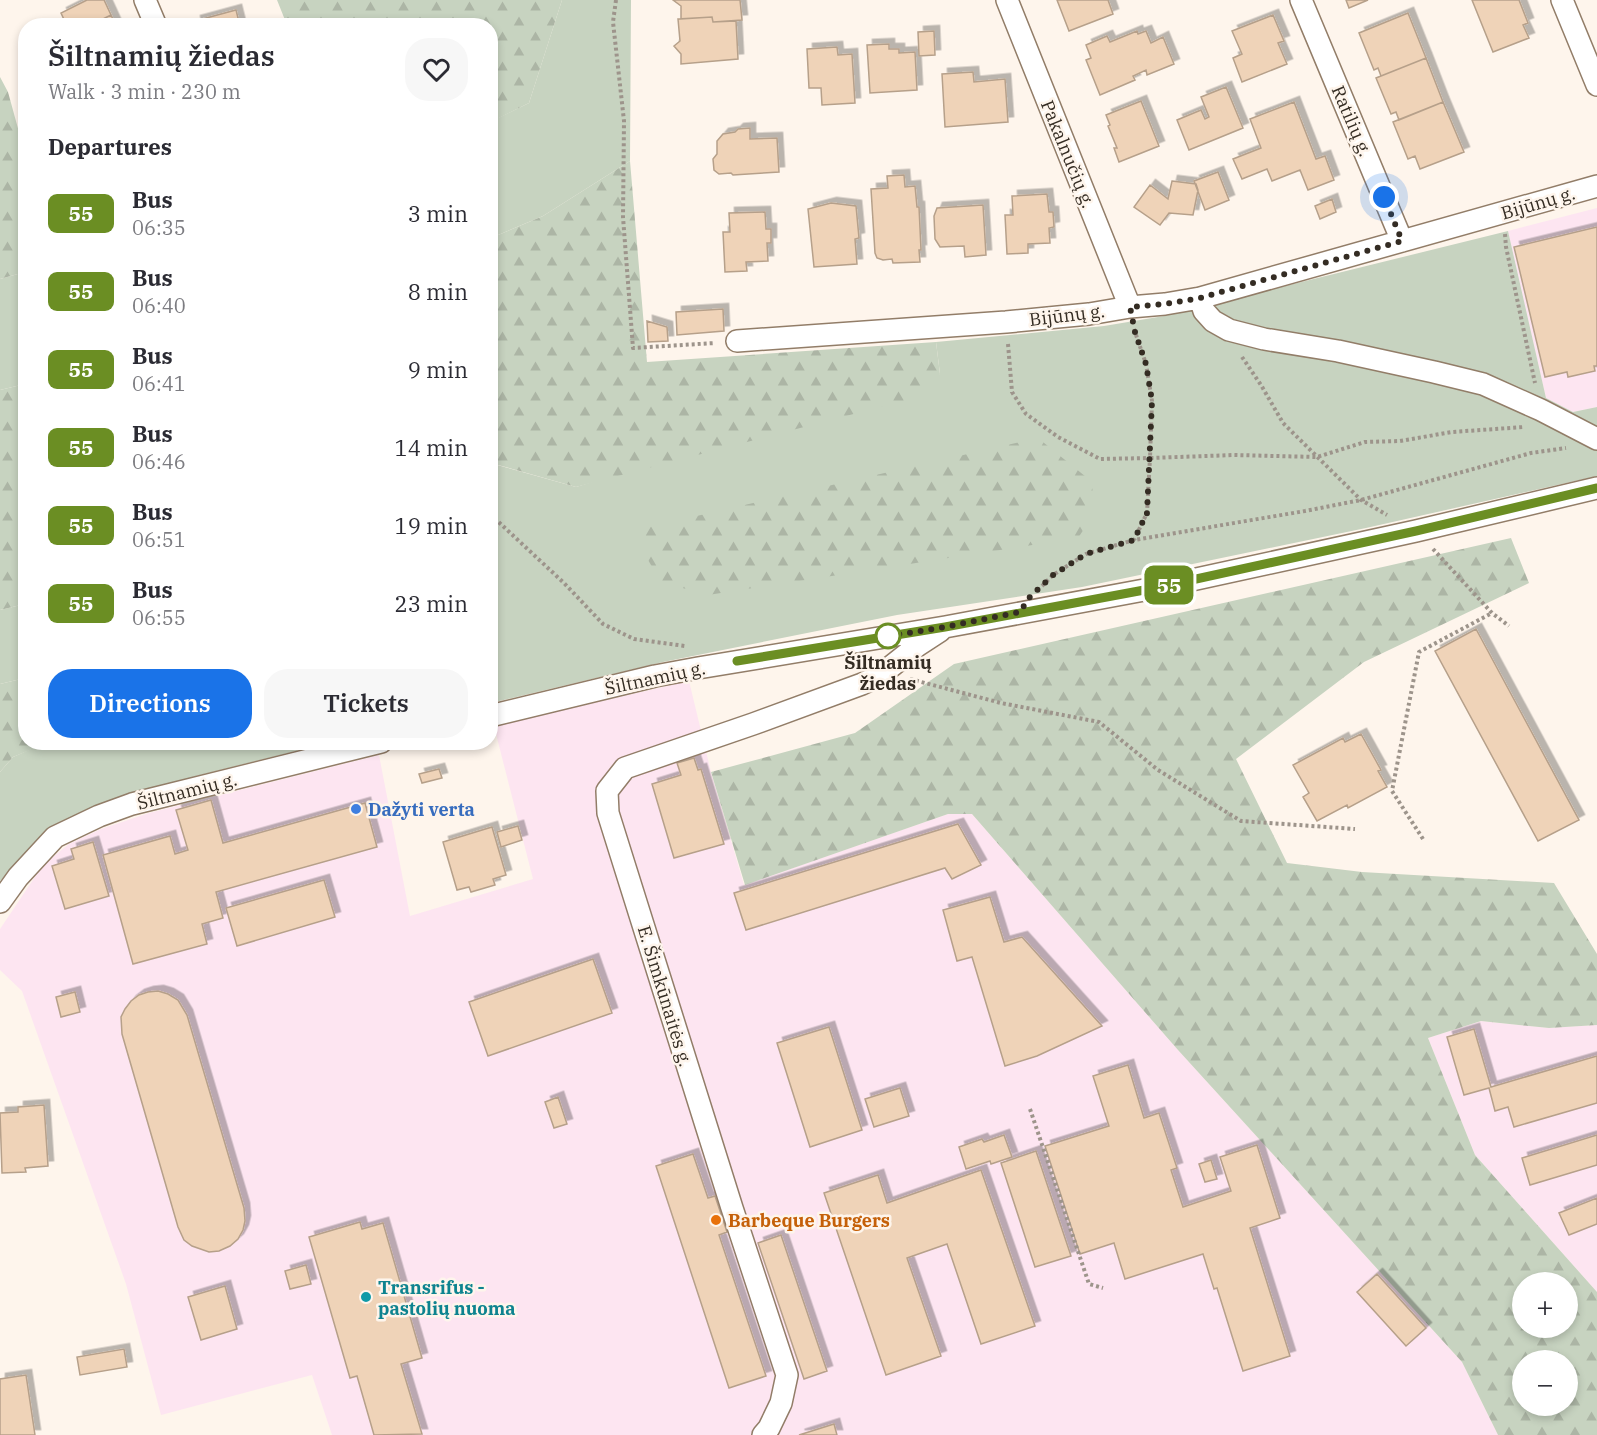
<!DOCTYPE html>
<html lang="en">
<head>
<meta charset="utf-8">
<style>
  :root { --surface:#fff; --page:#f7f7f7; --text:#2b2b33; --muted:#7c7c81; --accent:#1a73e8 }
  body { margin:0; font-family:"IBM Plex Serif",serif; background:var(--page); color:var(--text); height:100vh; display:flex; flex-direction:column; font-size:22px; white-space:nowrap }
  * { box-sizing:border-box; margin:0 }
  p { font-size:20px; color:var(--muted) }
  .icon { flex:none; width:33px; height:33px; fill:none; stroke:currentColor; stroke-width:2; stroke-linecap:round; stroke-linejoin:round }
  .map { position:relative; flex:1; overflow:hidden }
  .drawer { position:absolute; left:18px; top:18px; width:480px; height:732px; display:flex; flex-direction:column; background:var(--surface); border-radius:24px; box-shadow:0 3px 9px #0003 }
  .drawer>* { flex:none }
  .badge { padding:0 12px; border-radius:9px; font-size:21px; line-height:39px }
  .fabs { position:absolute; left:1512px; top:1272px; display:grid; gap:12px }
  .fabs a { display:grid; place-items:center; width:66px; height:66px; border-radius:50%; background:var(--surface); box-shadow:0 3px 9px #0003; font-size:30px }
  .you { position:absolute; width:30px; height:30px; margin:-15px; border:4px solid #fff; border-radius:50%; background:#1a73e8; box-shadow:0 0 0 9px #1a73e833 }
  .map>.badge { position:absolute; translate:-50% -50%; box-shadow:0 0 0 3px #fff }
  h2 { padding:0 30px; font-size:22px; line-height:54px }
  .round { display:grid; place-items:center; flex:none; width:63px; height:63px; border-radius:24px; background:var(--page) }
  .head { display:flex; align-items:center; justify-content:space-between; height:102px; padding:0 30px }
  h1 { font-size:28px; font-weight:600; line-height:45px }
  .action { display:flex; gap:12px; margin-top:auto; padding:12px 30px }
  .action a { flex:1; height:69px; border-radius:24px; background:var(--accent); color:#fff; font-size:24px; font-weight:600; line-height:69px; text-align:center }
  .action a+a { background:var(--page); color:var(--text) }
  ul { padding:0; list-style:none }
  li { display:flex; align-items:center; gap:18px; height:78px; padding:0 30px }
  li div { flex:1 }
  li b { display:block; font-size:22px }
  li em { font-style:normal }
  li .badge { min-width:66px; font-weight:700; text-align:center }
  .map>svg:first-child { display:block }
  .industrial { fill:#fde5f1 }
  .green { fill:#c7d3c0 }
  .forest { fill:url(#forest-firs); fill-rule:evenodd }
  .building { fill:#efd3b8; stroke:#b6a08a; stroke-width:1.5; filter:url(#shadow) }
  .lines { fill:none; stroke-linecap:round; stroke-linejoin:round }
  .street-casing { stroke:#927d68; stroke-width:24 }
  .path { stroke:#9d948b; stroke-width:4; stroke-dasharray:3 3; stroke-linecap:butt }
  .street { stroke:#fff; stroke-width:21 }
  .line-casing { stroke:#fff; stroke-width:14 }
  .line { stroke:#6b8e23; stroke-width:9 }
  .walk { stroke:#342c23; stroke-width:6; stroke-dasharray:0 10.8 }
  .stop-dot { fill:#fff; stroke:#6b8e23; stroke-width:3 }
  .shop-dot { fill:#3f7fe0; stroke:#fef5ec; stroke-width:2 }
  .food-dot { fill:#e8710a; stroke:#fef5ec; stroke-width:2 }
  .culture-dot { fill:#0f9aa8; stroke:#fef5ec; stroke-width:2 }
  .labels { text-anchor:middle; dominant-baseline:central; stroke-width:5; stroke-linejoin:round; paint-order:stroke }
  .street-label { font-size:18px; fill:#342c23; stroke:#fef5ec }
  .stop-label { font-size:18px; font-weight:bold; fill:#342c23; stroke:#fef5ec }
  .shop-label { font-size:18px; font-weight:bold; fill:#366cbe; stroke:#fef5ec; text-anchor:start }
  .food-label { font-size:18px; font-weight:bold; fill:#c56008; stroke:#fef5ec; text-anchor:start }
  .culture-label { font-size:18px; font-weight:bold; fill:#0d838f; stroke:#fef5ec; text-anchor:start }
</style>
</head>
<body>
<div class="map">
<svg width="1597" height="1435" viewBox="0 0 1597 1435">
  <defs>
    <pattern id="forest-firs" width="22" height="20" patternUnits="userSpaceOnUse" patternTransform="scale(1.5)"><rect width="22" height="20" fill="#c7d3c0"/><path d="M5 1l3.5 6h-7zM16 11l3.5 6h-7z" fill="#acb5a5"/></pattern>
    <filter id="shadow"><feDropShadow dx="5.5" dy="-5.5" stdDeviation="0" flood-color="#0004"/></filter>
  </defs>
  <rect width="100%" height="100%" fill="#fef5ec"/>
  <path class="industrial" d="M1597,208V407L1573,412L1546,398L1508,231Z
    M689,681L711,772L744,885L948,814H972L1178,1050L1462,1362L1498,1435H332L312,1375L161,1415L126,1284L22,991L0,970V929L43,865L69,844L101,829L149,813L379,755L410,916L533,879L494,726Z
    M1481,1021L1549,1028L1597,1025V1292L1475,1155L1428,1038Z"/>
  <path class="green" d="M562,0H631L630,161L543,216L491,238L490,122L529,103Z
    M1508,231L1546,398L1573,412L1597,407V476L1366,528L1082,587L897,615L663,662L491,703L490,463L576,487L940,374L936,342L1104,326L1164,316Z
    M25,272V384L0,390V279Z
    M25,604V678L0,684V610Z
    M47,742L328,743L196,776L126,798L37,843L0,881V772L13,757Z"/>
  <path class="forest" d="M277,0H562L529,103L491,122L490,26L287,25Z
    M0,77L8,92L25,154V272L0,279Z
    M630,161L647,362L936,342L940,374L926,395L576,487L491,463V238L543,216Z
    M25,384V604L0,610V390Z
    M1038,438L1091,481L1096,511L1078,538L708,595L661,582L631,531Z
    M1511,538L1529,583L1364,662L1236,759L1287,863L1362,872L1554,883L1597,954V1025L1549,1028L1481,1021L1428,1038L1475,1155L1597,1292V1435H1498L1462,1362L1178,1050L972,814H948L745,885L711,772L855,733L954,664ZM1522,1282H1568V1328H1522ZM1522,1360H1568V1406H1522Z
    M25,678L26,742L47,743L13,757L0,772V684Z"/>
  <path class="building" d="M87,0H104L111,15L89,26H67L61,13Z
    M673,0H740L742,20L713,22L712,17L681,19V6Z
    M1057,0H1108L1113,14L1069,31Z
    M1346,0H1368L1349,8Z
    M1472,0H1519L1528,23L1523,25L1529,38L1493,52Z
    M236,10L240,26H196L195,21Z
    M1408,13L1426,58L1381,76L1378,68L1374,70L1359,33Z
    M111,15L116,26H89Z
    M1273,15L1284,41L1278,43L1287,64L1242,82L1233,58L1242,54L1232,31Z
    M712,17L713,22L736,21L738,59L681,64V54L674,46L680,41L678,19Z
    M934,31L935,55L919,56L918,32Z
    M1137,31L1138,34L1146,31L1151,43L1163,37L1174,64L1147,75L1146,70L1133,76L1135,80L1100,95L1086,60L1091,58L1086,45L1107,36L1110,42Z
    M889,44V49H899V53L915,52L917,90L870,93L867,45Z
    M837,47L838,55L852,54L855,103L822,105L821,88H809L807,49Z
    M1426,58L1443,102L1399,120L1396,112L1391,114L1376,78Z
    M973,72L974,82L1005,79L1008,122L945,127L942,74Z
    M1226,87L1243,128L1189,150L1177,120L1201,110L1205,119L1209,117L1201,97Z
    M1141,101L1159,146L1119,162L1114,148H1117L1108,126L1110,125L1106,115Z
    M1294,102L1316,159L1325,156L1334,180L1308,190L1300,170L1272,181L1267,169L1242,179L1233,159L1261,148L1250,119Z
    M1443,102L1464,152L1420,169L1415,156L1408,159L1393,122Z
    M750,128V139L777,138L779,172L733,175L731,173L719,174L714,170L713,159L717,154V141L723,134L735,132L738,129Z
    M1218,172L1229,200L1205,210L1194,181Z
    M904,175L905,187L915,186L917,207H919L921,250H919L920,262L893,263L892,259L883,260L877,258L875,253L871,189L888,188L887,176Z
    M1172,181L1196,184L1198,190L1193,215L1169,213L1160,225L1134,207L1150,185L1168,199Z
    M1047,194L1049,212H1053L1054,227L1049,228L1050,243L1028,244V253L1007,254L1005,215H1013L1012,196Z
    M1332,199L1336,212L1320,219L1315,206Z
    M831,203L856,206L859,238L855,239L857,264L814,267L808,209Z
    M983,205L986,255L965,257L964,246L940,247L935,239L934,216L937,208Z
    M765,212L766,229H771V243H767L768,261L746,262L747,271L725,272L723,232H730L729,213Z
    M1597,227V366H1594L1595,371L1568,377L1567,372L1545,377L1514,247Z
    M723,309L724,331L677,335L676,312Z
    M647,321L667,327L668,341L648,342Z
    M1476,629L1579,820L1538,841L1435,651Z
    M1361,734L1381,770L1378,771L1387,787L1348,808L1347,805L1317,821L1303,797L1309,793L1293,765L1343,738L1345,742Z
    M694,758L698,770L701,769L724,844L674,858L652,784L681,775L677,763Z
    M439,769L442,778L422,783L419,774Z
    M211,800L223,843L365,803L377,847L216,892L223,918L202,924L207,944L133,964L103,855L170,836L175,854L188,850L176,810Z
    M958,824L981,865L952,879L945,868L746,930L734,893Z
    M518,826L522,840L501,847L497,832Z
    M492,827L506,875L493,879L495,885L471,892L469,887L457,890L443,842Z
    M93,842L109,896L65,909L52,866L74,859L71,849Z
    M324,880L335,917L237,946L226,908Z
    M990,897L1004,942L1022,937L1102,1026L1037,1056L1005,1066L972,957L957,961L943,910Z
    M593,959L612,1013L488,1056L469,1002Z
    M158,991L168,994L178,1000L187,1015L244,1208L245,1221L243,1230L238,1239L230,1246L219,1251L209,1252L192,1246L184,1240L178,1227L122,1034L121,1017L125,1009L131,1001L139,995L148,992Z
    M75,992L80,1012L61,1017L56,997Z
    M829,1027L862,1130L810,1147L777,1043Z
    M1474,1029L1491,1087L1597,1056V1103L1514,1127L1508,1107L1495,1111L1489,1088L1464,1095L1447,1037Z
    M1128,1065L1144,1118L1159,1113L1177,1168L1171,1170L1183,1207L1231,1191L1220,1157L1257,1145L1280,1218L1250,1228L1290,1356L1243,1371L1217,1288L1214,1289L1203,1254L1125,1279L1114,1243L1080,1254L1045,1146L1109,1126L1093,1076Z
    M900,1088L909,1116L874,1127L865,1099Z
    M558,1097L567,1124L554,1128L545,1102Z
    M44,1105L48,1166L25,1168L26,1172L2,1173L0,1113L18,1112V1107Z
    M1004,1135L1012,1157L991,1164L990,1161L966,1169L959,1147L982,1139L984,1142Z
    M1597,1135V1165L1530,1185L1522,1158Z
    M1036,1151L1071,1256L1035,1267L1001,1163Z
    M693,1154L708,1198L715,1196L727,1232L719,1235L766,1376L729,1388L656,1166Z
    M1211,1160L1217,1179L1205,1182L1199,1164Z
    M981,1170L1035,1326L981,1344L947,1244L907,1258L941,1356L886,1375L824,1193L878,1175L887,1203Z
    M1597,1198V1224L1569,1235L1559,1213Z
    M360,1222L362,1229L383,1223L422,1358L401,1364L422,1434L374,1435L357,1376L350,1378L309,1237Z
    M781,1235L827,1371L804,1379L758,1243Z
    M306,1265L311,1284L290,1289L285,1271Z
    M1377,1274L1426,1328L1406,1346L1357,1292Z
    M225,1286L237,1329L201,1340L188,1297Z
    M124,1349L127,1367L80,1375L77,1357Z
    M26,1375L35,1435H0V1379Z
    M834,1424L837,1435H799Z"/>
  <g class="lines">
    <g class="street-casing">
      <path id="street" d="M145,0L156,26
        M1007,0L1130,307
        M1301,0L1402,241
        M1562,0L1597,85
        M1200,298L1204,311L1213,321L1229,330L1264,339L1338,351L1434,372L1483,384L1541,410L1597,439
        M737,341L1006,322L1089,314L1130,307L1165,304L1200,298L1597,186
        M490,716L655,676L698,668L945,627L1155,588L1416,531L1597,488
        M0,902L18,877L55,837L99,816L132,804L381,742
        M763,1435L769,1428L781,1403L787,1375L732,1208L608,813L607,791L625,768L753,724L862,684L879,676L917,646L940,631"/>
    </g>
    <path class="path" d="M616,0L613,22L624,121L623,217L633,348L715,343
      M1505,234L1506,247L1535,383
      M1134,329L1146,364L1152,401L1150,458L1234,455L1317,457L1365,442L1400,441L1452,432L1524,427
      M1008,344L1012,392L1026,414L1058,437L1100,459L1150,458L1147,513L1134,540
      M1242,357L1261,385L1283,423L1361,500L1387,515
      M490,514L564,583L603,624L634,639L685,646
      M1433,549L1492,613L1509,626
      M1042,586L1053,575L1086,554L1134,540L1305,511L1361,500L1531,453L1566,448
      M910,679L1001,703L1099,722L1158,770L1241,821L1355,829
      M1423,839L1392,791L1419,652L1492,613
      M1030,1109L1089,1284L1103,1288"/>
    <use href="#street" class="street"/>
  </g>
  <g class="lines">
    <g class="line-casing">
      <path id="line" d="M737,661L945,627L1155,588L1416,531L1597,488"/>
    </g>
    <use href="#line" class="line"/>
    <path class="walk" d="M888,636L883,637L945,627L1020,612L1029,598L1053,575L1086,554L1134,540L1147,513L1152,401L1146,364L1135,332L1130,307L1165,304L1200,298L1402,241L1384,197"/>
  </g>
  <circle class="stop-dot" cx="888" cy="636" r="12"/>
  <circle class="shop-dot" cx="356" cy="809" r="6"/>
  <circle class="food-dot" cx="716" cy="1220" r="6"/>
  <circle class="culture-dot" cx="366" cy="1297" r="6"/>
  <g class="labels">
    <g class="street-label">
      <text transform="translate(1352 121) rotate(67)">Ratilių g.</text>
      <text transform="translate(1068 154) rotate(68)">Pakalnučių g.</text>
      <text transform="translate(1538 203) rotate(-16)">Bijūnų g.</text>
      <text transform="translate(1067 315) rotate(-7)">Bijūnų g.</text>
      <text transform="translate(655 678) rotate(-12)">Šiltnamių g.</text>
      <text transform="translate(187 791) rotate(-14)">Šiltnamių g.</text>
      <text transform="translate(665 996) rotate(73)">E. Šimkūnaitės g.</text>
    </g>
    <g class="stop-label">
      <text x="888" y="662">Šiltnamių<tspan x="888" dy="21">žiedas</tspan></text>
    </g>
    <g class="shop-label">
      <text x="368" y="809">Dažyti verta</text>
    </g>
    <g class="food-label">
      <text x="728" y="1220">Barbeque Burgers</text>
    </g>
    <g class="culture-label">
      <text x="378" y="1287">Transrifus -<tspan x="378" dy="21">pastolių nuoma</tspan></text>
    </g>
  </g>
</svg>
<div class="fabs">
<a>+</a>
<a>−</a>
</div>
<div class="you" style="left:1384px;top:197px"></div>
<b class="badge" style="left:1169px;top:585px;background:#6b8e23;color:#fff">55</b>
<section class="drawer">
<div class="head"><div><h1>Šiltnamių žiedas</h1><p>Walk · 3 min · 230 m</p></div><a class="round"><svg class="icon" aria-label="heart" viewBox="0 0 24 24"><path d="M12 20l-8-8c-3-5 5-10 8-4 3-6 11-1 8 4z"/></svg></a></div>
<h2>Departures</h2>
<ul>
<li><span class="badge" style="background:#6b8e23;color:#fff">55</span><div><b>Bus</b><p>06:35</p></div><em>3 min</em></li>
<li><span class="badge" style="background:#6b8e23;color:#fff">55</span><div><b>Bus</b><p>06:40</p></div><em>8 min</em></li>
<li><span class="badge" style="background:#6b8e23;color:#fff">55</span><div><b>Bus</b><p>06:41</p></div><em>9 min</em></li>
<li><span class="badge" style="background:#6b8e23;color:#fff">55</span><div><b>Bus</b><p>06:46</p></div><em>14 min</em></li>
<li><span class="badge" style="background:#6b8e23;color:#fff">55</span><div><b>Bus</b><p>06:51</p></div><em>19 min</em></li>
<li><span class="badge" style="background:#6b8e23;color:#fff">55</span><div><b>Bus</b><p>06:55</p></div><em>23 min</em></li>
</ul>
<div class="action"><a>Directions</a><a>Tickets</a></div>
</section>
</div>
</body>
</html>
